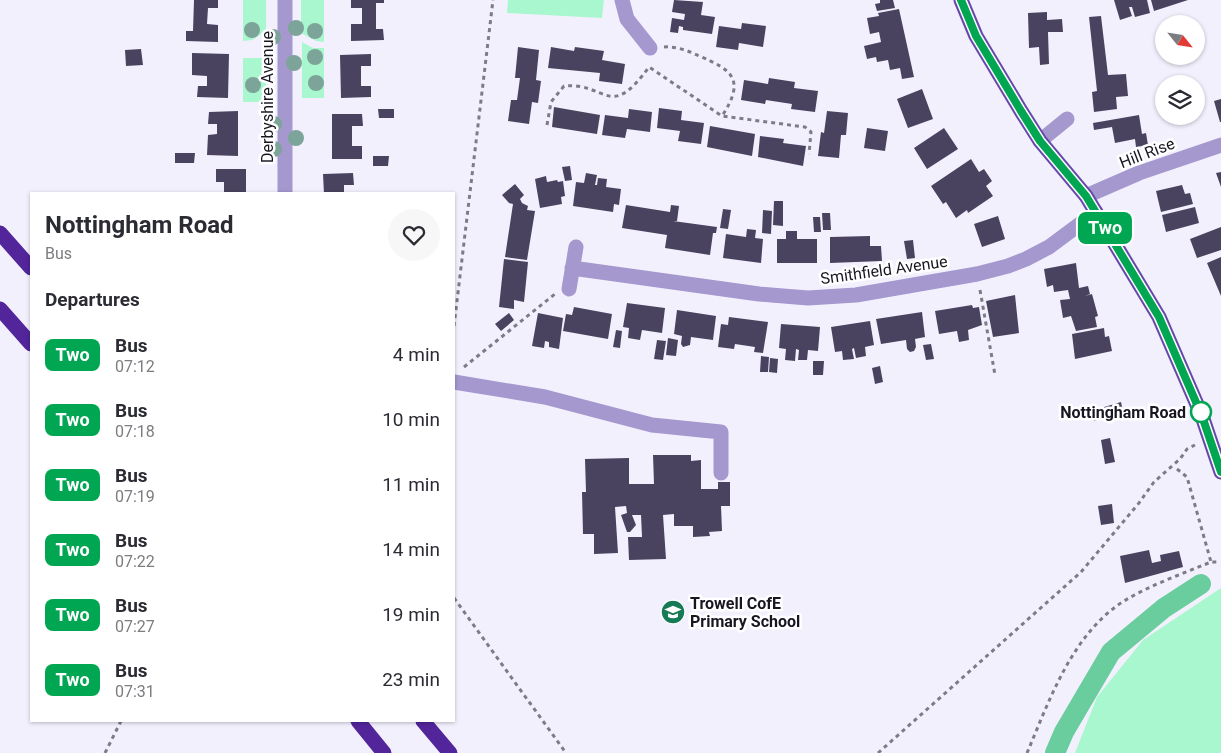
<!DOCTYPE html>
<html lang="en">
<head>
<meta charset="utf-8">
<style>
  :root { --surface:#fff; --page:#f7f7f7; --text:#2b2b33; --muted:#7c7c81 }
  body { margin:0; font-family:Roboto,sans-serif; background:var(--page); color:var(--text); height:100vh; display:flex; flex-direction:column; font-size:19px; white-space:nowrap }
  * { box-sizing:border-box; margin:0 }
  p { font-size:16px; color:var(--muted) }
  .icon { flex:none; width:28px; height:28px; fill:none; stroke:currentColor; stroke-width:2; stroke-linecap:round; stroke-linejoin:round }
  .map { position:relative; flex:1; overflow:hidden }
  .sheet { position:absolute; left:30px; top:192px; width:425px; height:530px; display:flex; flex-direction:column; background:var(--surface); border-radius:0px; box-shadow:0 1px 4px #0004 }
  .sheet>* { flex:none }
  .badge { padding:0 10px; border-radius:8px; font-size:18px; line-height:32px }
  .needle { width:32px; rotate:120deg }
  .tools { position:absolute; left:1155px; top:15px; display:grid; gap:10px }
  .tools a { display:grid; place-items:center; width:50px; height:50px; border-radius:50%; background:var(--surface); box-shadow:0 1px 4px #0004; font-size:25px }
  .map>.badge { position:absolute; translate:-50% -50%; box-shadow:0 0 0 2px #fff }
  h2 { padding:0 15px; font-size:19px; line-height:45px }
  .round { display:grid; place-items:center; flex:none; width:52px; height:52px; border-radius:26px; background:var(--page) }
  .headline { display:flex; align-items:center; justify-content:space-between; height:85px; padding:0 15px }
  h1 { font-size:24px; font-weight:700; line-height:38px }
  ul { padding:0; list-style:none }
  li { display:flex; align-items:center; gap:15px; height:65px; padding:0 15px }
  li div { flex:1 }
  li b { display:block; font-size:19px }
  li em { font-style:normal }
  li .badge { min-width:55px; font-weight:700; text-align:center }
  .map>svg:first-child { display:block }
  .green { fill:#a9f7cf }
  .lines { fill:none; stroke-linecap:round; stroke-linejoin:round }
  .canal { stroke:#69cd9d; stroke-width:20 }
  .building { fill:#49435f }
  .path { stroke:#7e7b88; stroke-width:3; stroke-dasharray:4 4; stroke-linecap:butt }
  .minor { stroke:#a498ce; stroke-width:15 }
  .major { stroke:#6648aa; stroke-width:15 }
  .highway { stroke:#52259b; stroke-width:15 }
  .tree { fill:#7ca499 }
  .line-casing { stroke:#fff; stroke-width:11 }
  .line { stroke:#00a651; stroke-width:8 }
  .stop-dot { fill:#fff; stroke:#00a651; stroke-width:2.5 }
  .labels { text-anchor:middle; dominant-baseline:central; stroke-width:5; stroke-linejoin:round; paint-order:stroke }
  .street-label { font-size:16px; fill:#191622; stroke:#fff }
  .stop-label { font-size:16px; font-weight:bold; fill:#191622; stroke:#fff; text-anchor:end }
  .poi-label { font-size:16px; font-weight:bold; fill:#191622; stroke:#fff; text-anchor:start }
</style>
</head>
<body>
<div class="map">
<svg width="1221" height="753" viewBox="0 0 1221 753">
  <rect width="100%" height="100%" fill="#f3f0fe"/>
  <path class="green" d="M243,0H266V31L252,40L243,41Z
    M301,0H324V42L316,41L301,33Z
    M508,0H604L602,18L507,13Z
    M302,42L313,48H324V98H302Z
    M243,58H266V102H243Z
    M1221,588V753H1075L1097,697L1143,640Z"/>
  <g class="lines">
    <path class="canal" d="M1055,753L1064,732L1111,652L1164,608L1201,584"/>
  </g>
  <path class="building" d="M194,0H218V8H208L207,24L218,25V42L186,41V31H193Z
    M351,0H384V3H376V29H383L384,40L351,41V24H362V8H351Z
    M674,0L703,2L701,15L715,17L712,34L683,30V27L679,26L678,33L670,32L672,18L684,20L685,14L672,12Z
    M880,0H893L895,8L877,11L875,4L880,3Z
    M1114,0H1147L1150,13L1135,17L1132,7H1129L1132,16L1120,20Z
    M1151,0H1188L1154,11Z
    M899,9L914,77L902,79L900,68L890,70L888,60L877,62L876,57L867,59L864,46L881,42L879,32L870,34L867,18L879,16L878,13Z
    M1047,12V20L1062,19L1063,32H1048L1049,64L1040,65L1039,47L1029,48L1028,13Z
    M1101,16L1108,75L1126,74L1128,96L1116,97L1117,109L1094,112L1092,92L1097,91L1089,17Z
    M742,23L766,26L763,47L739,43L738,50L716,47L719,26L741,29Z
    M518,47L539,50L536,80L541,81L538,103L532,102L529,124L508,121L511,100H517L520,78H515Z
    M551,47L574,51L575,47L604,51L602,60L625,64L622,84L599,81L600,73L548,68Z
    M141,49L143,65L126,66L125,50Z
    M192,53L229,54L228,98L197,97L198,86H207V76L192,75Z
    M371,54V66H361V86H371V97L341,98L340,55Z
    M769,78L795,82L794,88L818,91L815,112L791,109L792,104L766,100L765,104L741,100L744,80L768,84Z
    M922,89L933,119L908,128L897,99Z
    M1221,99V122H1220L1214,101Z
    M554,107L600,115L597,134L552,127Z
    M659,108L682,111L681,120L704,123L701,144L678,141L680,131L657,128Z
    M378,109H394V118H379Z
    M629,109L652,112L650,132L627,129L625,138L602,135L605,115L628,118Z
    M238,111V156L207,155L208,135L217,134V124H208L209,112Z
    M827,111L848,113L846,135H841L839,158L818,156L821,132L824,133Z
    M332,114H362L363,126H352V146H362V159H332Z
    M1139,115L1142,134L1146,133L1148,145L1136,147L1135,139L1115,143L1112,127L1094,130L1093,123Z
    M710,126L755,134L752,156L707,147Z
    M867,128L888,131L885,151L864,148Z
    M944,128L958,149L927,169L914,148Z
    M760,136L784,139L783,143L806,146L803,166L758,157Z
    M175,153H195L194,163H175Z
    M373,156H389L388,166H373Z
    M971,159L979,172L984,169L992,181L986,186L993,196L968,213L967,210L956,218L946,202L943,204L931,186Z
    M570,166L572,180L565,181L562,167Z
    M216,169H246V194H224V182H216Z
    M1221,172V187L1216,173Z
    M353,173L354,185H344V194H324L323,174Z
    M586,173L597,175L595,185H597L598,178L607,179L606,187L621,189L619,205L614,204L613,212L573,206L576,182L584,183Z
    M546,176L547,182L557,180L558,182L563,181L565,196L561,197L562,204L540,208L535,179Z
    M515,184L524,195L520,199L522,203L528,206L527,210L535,211L527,260L505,257L513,204L509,203L502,195Z
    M1182,185L1185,194L1190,193L1193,204L1161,212L1156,191Z
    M774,201H783V226L773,225Z
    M626,205L670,212L671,205L679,206L677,221H673L717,227L716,233H713L710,255L665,248L667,235L622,228Z
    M1195,207L1199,223L1166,232L1162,215Z
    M723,209L731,210L728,229L720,228Z
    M763,210L772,211L771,234L762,233Z
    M822,213H830L831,230H823Z
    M998,216L1005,239L982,247L974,224Z
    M813,217H820L821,232H814Z
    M1221,227V250L1197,258L1190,239Z
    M747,229L756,230L755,238L763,239L761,263L723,258L726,234L746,237Z
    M786,231H797V239H817V263H777V239H786Z
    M870,236V246H881L882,261L830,263V237Z
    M913,240L915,258L907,259L904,241Z
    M1221,257V296L1207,263Z
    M504,259L528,262L524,302L514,300V309L499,307Z
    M1076,263L1079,288L1088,286L1090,294L1085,296L1092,294L1098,316L1095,317L1097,327L1076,331L1071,316L1063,318L1060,300L1070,299L1068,290L1054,292L1053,285L1047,287L1044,269Z
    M1015,295L1019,333L993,337L986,301Z
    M627,303L665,308L662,333L642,330L640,340L628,338L629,328L623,327Z
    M972,305L973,308L979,307L982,325L968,330L969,340L959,342L957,331L939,334L935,311Z
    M574,307L612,314L608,339L563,331L566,314L572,315Z
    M677,310L716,316L713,340L691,337L690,345L683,347L681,344L682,336L674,334Z
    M922,312L925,337L915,339L916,347L914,351L910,352L907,349L906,340L881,344L876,319Z
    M509,313L514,320L501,331L495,324Z
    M538,313L563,318L559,349L549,347V342L545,341L544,348L532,346Z
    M729,317L768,322L763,353L754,352L755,347L735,344L734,349L718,347L721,324L728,325Z
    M870,321L874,345L865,347L866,356L856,358L854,348L852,349L854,359L843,360L842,351L835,352L831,327Z
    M781,324L820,327L818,351L808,350L807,360H798L799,350L796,349L795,361L785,360L786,349L779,348Z
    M1104,328L1105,337L1109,336L1112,351L1075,359L1072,334Z
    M616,330L622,331L620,348L613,347Z
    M668,338L678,340L676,356L666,355Z
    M657,340L666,341L663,360L654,359Z
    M931,344L934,359L926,360L923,345Z
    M761,356L769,357L768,372H760Z
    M770,358L778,359L777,373L769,372Z
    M813,361H824L823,375H813Z
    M880,366L883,382L875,384L872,368Z
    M1121,402L1123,412L1094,421L1091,411Z
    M1110,438L1115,462L1105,464L1101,440Z
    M653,455H691V461L701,460V489H718V482H730V506H721L722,531L709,532L710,536L693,537V526H674V514L663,515L666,559L629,560L628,537H642L641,515H632L636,525L630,532H627L621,515L627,513L626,506L615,507L618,553L594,554V534H583L582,492H586L585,459L629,458V484H654Z
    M1112,504L1114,523L1101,525L1098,506Z
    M1149,550L1152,563L1161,561L1160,555L1179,551L1183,567L1125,583L1120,556Z"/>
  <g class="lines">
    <path class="path" d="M664,47C676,46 689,51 699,56C734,70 745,81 722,116
      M547,125L551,102L564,86C607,82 609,122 649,67L722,116L805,127L811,132L809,154
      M980,290L995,375
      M454,326L493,0
      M464,367L555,294
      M1177,469L1187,477L1211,562
      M454,598L566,753
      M105,753L121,721
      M878,753L1081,572L1139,503L1154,482L1180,459L1187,449L1195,445
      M1027,753C1050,699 1072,634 1124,601C1150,585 1182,574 1211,562H1218"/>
    <path class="minor" d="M285,0V194
      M622,0L627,19L650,48
      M1040,141L1067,119
      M1086,196L1139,173L1221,145
      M572,268L759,294L808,298L856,295L977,274L1008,266L1026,259L1049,247L1096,212
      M569,289L576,247
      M454,382L545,397L652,425L721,432V473"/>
    <path class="major" d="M961,0L976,36L1021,111L1040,141L1086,196L1159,317L1202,416L1221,472"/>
    <path class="highway" d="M0,233L31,268
      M0,309L31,344
      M358,721L384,753
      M423,721L450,753"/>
  </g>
  <g class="tree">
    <circle cx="296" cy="28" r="8"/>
    <circle cx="252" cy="30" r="8"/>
    <circle cx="315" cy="31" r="8"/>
    <circle cx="273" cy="37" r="8"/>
    <circle cx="315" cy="57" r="8"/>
    <circle cx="294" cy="63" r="8"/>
    <circle cx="316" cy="83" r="8"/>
    <circle cx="253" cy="85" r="8"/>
    <circle cx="274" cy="124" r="8"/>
    <circle cx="296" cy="138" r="8"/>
    <circle cx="274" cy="149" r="8"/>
  </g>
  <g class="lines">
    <g class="line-casing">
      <path id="line" d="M961,0L976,36L1021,111L1040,141L1086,196L1159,317L1202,416L1221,472"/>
    </g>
    <use href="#line" class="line"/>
  </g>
  <defs>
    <g id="school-disc" transform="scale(1.25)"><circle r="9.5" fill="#167b54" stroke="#fff"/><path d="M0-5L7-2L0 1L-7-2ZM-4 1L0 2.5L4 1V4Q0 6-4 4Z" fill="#fff"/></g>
  </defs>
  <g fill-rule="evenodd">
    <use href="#school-disc" x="673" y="612"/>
  </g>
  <circle class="stop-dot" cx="1201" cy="412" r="10"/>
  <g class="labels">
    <g class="street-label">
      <text transform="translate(267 97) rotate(-90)">Derbyshire Avenue</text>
      <text transform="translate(1147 153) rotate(-21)">Hill Rise</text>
      <text transform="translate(884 270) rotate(-8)">Smithfield Avenue</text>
    </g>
    <g class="stop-label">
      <text x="1186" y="412">Nottingham Road</text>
    </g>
    <g class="poi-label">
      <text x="690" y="603">Trowell CofE<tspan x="690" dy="18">Primary School</tspan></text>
    </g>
  </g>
</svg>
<div class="tools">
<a><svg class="needle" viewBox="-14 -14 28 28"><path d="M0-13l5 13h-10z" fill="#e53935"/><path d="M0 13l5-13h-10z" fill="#7c7c81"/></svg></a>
<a><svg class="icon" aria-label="layers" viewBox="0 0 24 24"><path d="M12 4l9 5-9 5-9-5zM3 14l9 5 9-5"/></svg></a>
</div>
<b class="badge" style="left:1105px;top:228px;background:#00a651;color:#fff">Two</b>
<section class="sheet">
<div class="headline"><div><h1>Nottingham Road</h1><p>Bus</p></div><a class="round"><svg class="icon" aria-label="heart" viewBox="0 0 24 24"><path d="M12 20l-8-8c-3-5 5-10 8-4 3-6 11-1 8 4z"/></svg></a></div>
<h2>Departures</h2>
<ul>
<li><span class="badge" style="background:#00a651;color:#fff">Two</span><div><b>Bus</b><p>07:12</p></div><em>4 min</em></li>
<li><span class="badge" style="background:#00a651;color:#fff">Two</span><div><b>Bus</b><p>07:18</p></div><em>10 min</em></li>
<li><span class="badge" style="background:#00a651;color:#fff">Two</span><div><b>Bus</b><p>07:19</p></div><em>11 min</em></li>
<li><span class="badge" style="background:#00a651;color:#fff">Two</span><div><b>Bus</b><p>07:22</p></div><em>14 min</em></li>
<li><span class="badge" style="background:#00a651;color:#fff">Two</span><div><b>Bus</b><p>07:27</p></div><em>19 min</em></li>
<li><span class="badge" style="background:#00a651;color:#fff">Two</span><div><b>Bus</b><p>07:31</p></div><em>23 min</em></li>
</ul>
</section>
</div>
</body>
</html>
